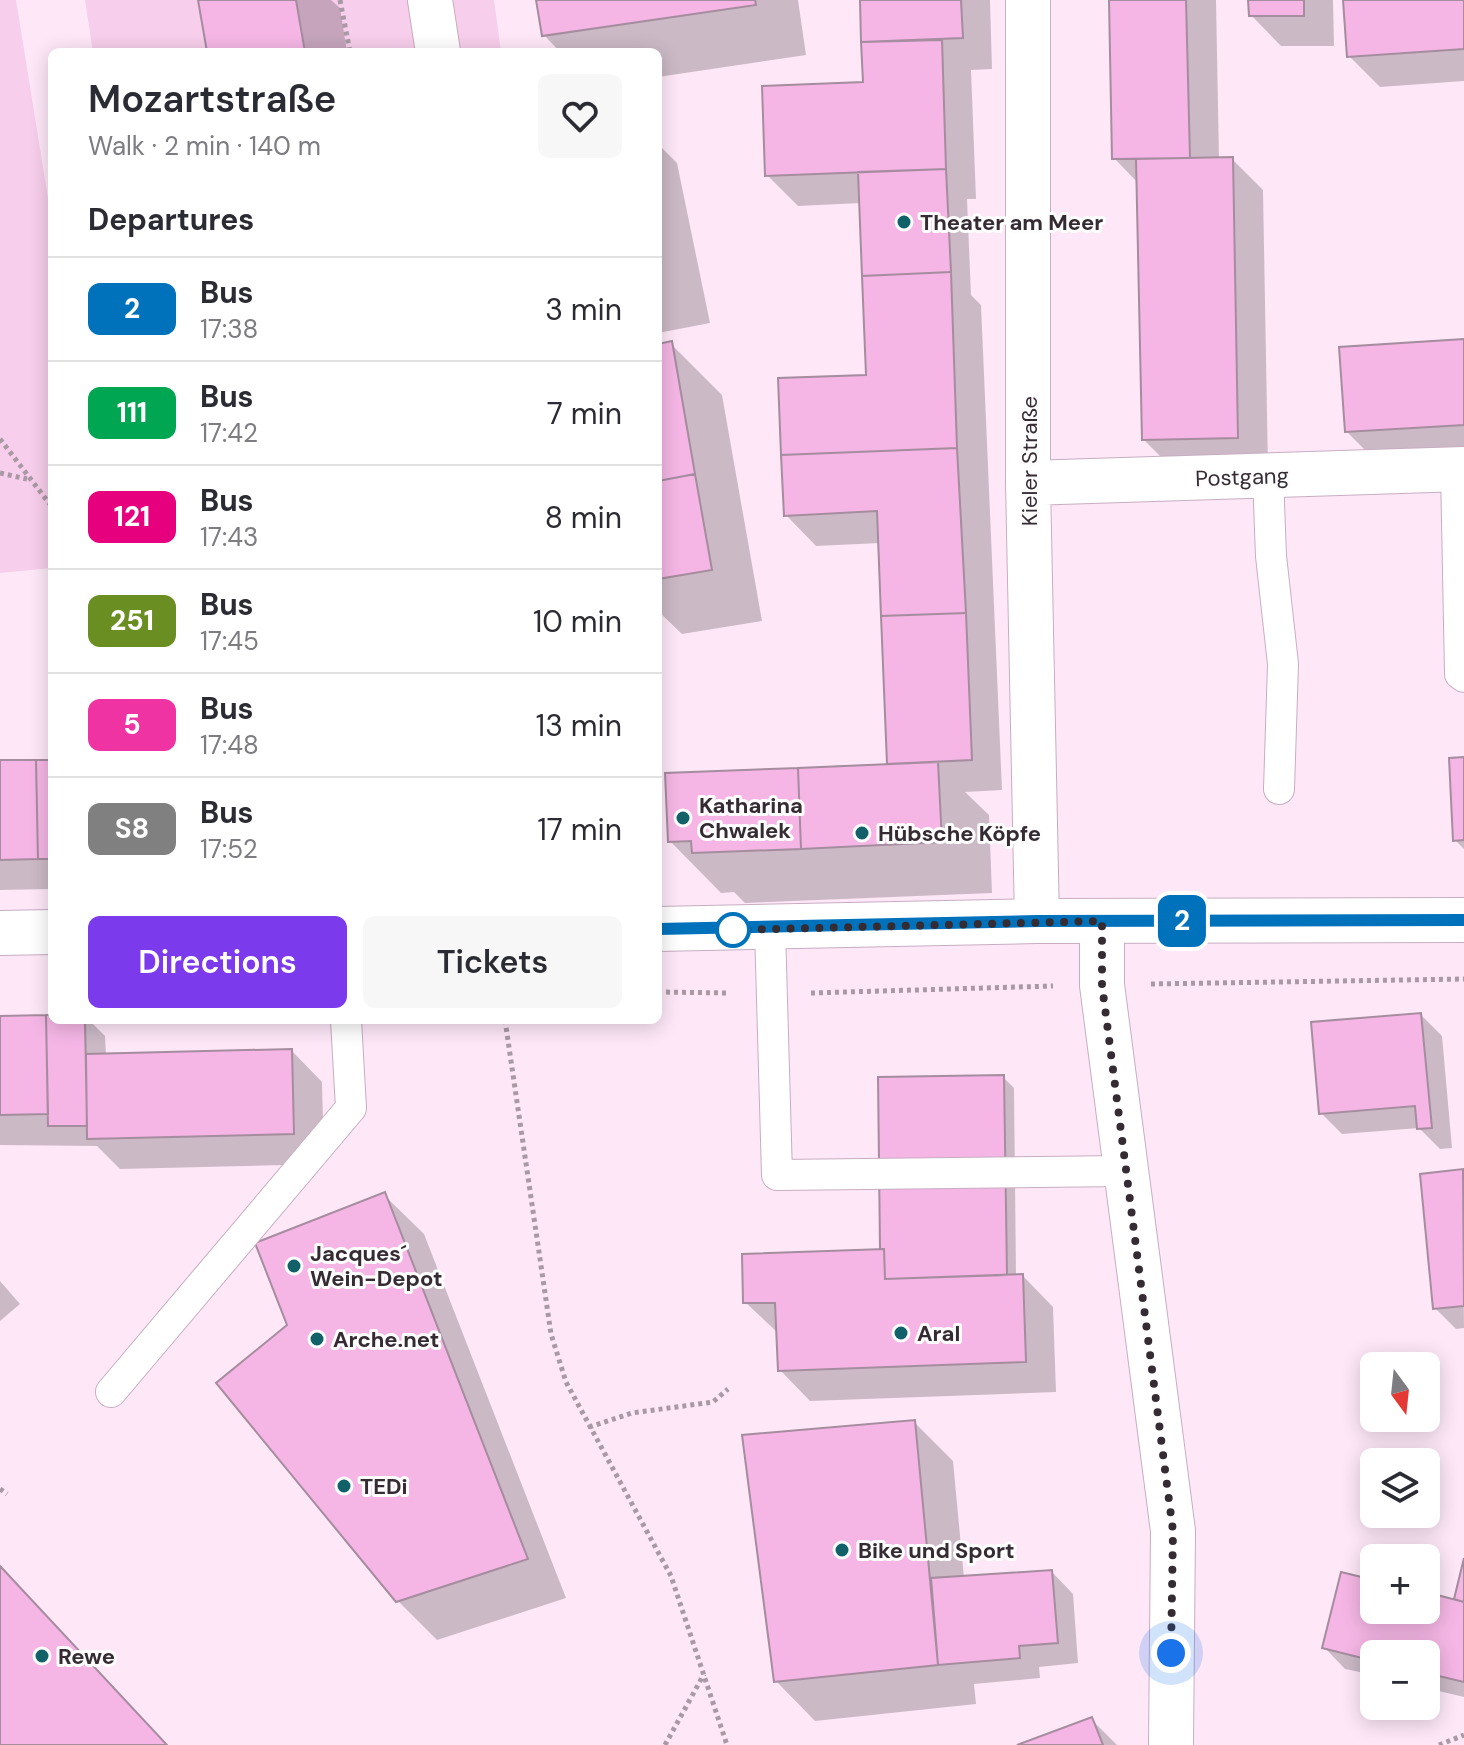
<!DOCTYPE html>
<html lang="en">
<head>
<meta charset="utf-8">
<style>
  :root { --surface:#fff; --page:#f7f7f7; --text:#2b2b33; --muted:#7c7c81; --line:#e1e1e2; --accent:#7c3aed }
  body { margin:0; font-family:"DM Sans",sans-serif; background:var(--page); color:var(--text); height:100vh; display:flex; flex-direction:column; font-size:30px; white-space:nowrap }
  * { box-sizing:border-box; margin:0 }
  p { font-size:26px; color:var(--muted) }
  .icon { flex:none; width:44px; height:44px; fill:none; stroke:currentColor; stroke-width:2; stroke-linecap:round; stroke-linejoin:round }
  .map { position:relative; flex:1; overflow:hidden }
  .sheet { position:absolute; left:48px; top:48px; width:614px; height:976px; display:flex; flex-direction:column; background:var(--surface); border-radius:12px; box-shadow:0 4px 20px #0003 }
  .sheet>* { flex:none }
  .badge { padding:0 16px; border-radius:12px; font-size:28px; line-height:52px }
  .needle { width:52px; rotate:165deg }
  .buttons { position:absolute; left:1360px; top:1352px; display:grid; gap:16px }
  .buttons a { display:grid; place-items:center; width:80px; height:80px; border-radius:12px; background:var(--surface); box-shadow:0 4px 20px #0003; font-size:40px }
  .you { position:absolute; width:40px; height:40px; margin:-20px; border:6px solid #fff; border-radius:50%; background:#1a73e8; box-shadow:0 0 0 12px #1a73e833 }
  .map>.badge { position:absolute; translate:-50% -50%; box-shadow:0 0 0 4px #fff }
  h2 { padding:0 40px; font-size:30px; line-height:72px }
  .round { display:grid; place-items:center; flex:none; width:84px; height:84px; border-radius:12px; background:var(--page) }
  .summary { display:flex; align-items:center; justify-content:space-between; height:136px; padding:0 40px }
  h1 { font-size:38px; font-weight:600; line-height:60px }
  .cta { display:flex; gap:16px; margin-top:auto; padding:16px 40px }
  .cta a { flex:1; height:92px; border-radius:12px; background:var(--accent); color:#fff; font-size:32px; font-weight:600; line-height:92px; text-align:center }
  .cta a+a { background:var(--page); color:var(--text) }
  ul { padding:0; list-style:none }
  li { display:flex; align-items:center; gap:24px; height:104px; padding:0 40px; border-top:2px solid var(--line) }
  li div { flex:1 }
  li b { display:block; font-size:30px }
  li em { font-style:normal }
  li .badge { min-width:88px; font-weight:700; text-align:center }
  .map>svg:first-child { display:block }
  .green { fill:#f7ceeb }
  .shadow { fill:#0003 }
  .building { fill:#f5b6e5; stroke:#a58c9e; stroke-width:2 }
  .lines { fill:none; stroke-linecap:round; stroke-linejoin:round }
  .service-casing { stroke:#c7adc0; stroke-width:32 }
  .minor-casing { stroke:#c7adc0; stroke-width:46 }
  .primary-casing { stroke:#c7adc0; stroke-width:46 }
  .path { stroke:#a999a5; stroke-width:5; stroke-dasharray:4 4; stroke-linecap:butt }
  .service { stroke:#fff; stroke-width:30 }
  .minor { stroke:#fff; stroke-width:44 }
  .primary { stroke:#fff; stroke-width:44 }
  .line-casing { stroke:#fff; stroke-width:18 }
  .line { stroke:#0072bc; stroke-width:12 }
  .walk { stroke:#352b33; stroke-width:8; stroke-dasharray:0 14.4 }
  .poi-dot { fill:#126169; stroke:#fdfdfd; stroke-width:3 }
  .stop-dot { fill:#fff; stroke:#0072bc; stroke-width:4 }
  .labels { text-anchor:middle; dominant-baseline:central; stroke-width:6; stroke-linejoin:round; paint-order:stroke }
  .poi-label { font-size:22px; font-weight:bold; fill:#352b33; stroke:#fdfdfd; text-anchor:start }
  .street-label { font-size:22px; fill:#352b33; stroke:#fdfdfd }
</style>
</head>
<body>
<div class="map">
<svg width="1464" height="1745" viewBox="0 0 1464 1745">
  <rect width="100%" height="100%" fill="#fee8f8"/>
  <path class="green" d="M0,0H16L52,223V568L0,573Z
    M85,0H494L501,52H93Z"/>
  <path class="shadow" d="M201,0H331L340,8L347,52H209Z
    M538,0H798L806,55L658,77V52H560L544,35Z
    M862,0H990L992,69L971,70L976,199H967L971,295L981,305L1002,790L965,792L989,815L992,893L745,903L734,892L721,893L670,841L892,766L880,543L816,546L786,515L868,377L861,203L798,206L767,175L865,84Z
    M1111,0H1216L1219,159H1232L1263,190L1268,468L1174,470L1144,440L1138,183L1114,158Z
    M1250,0H1333L1334,46H1281L1251,15Z
    M1346,0H1464V81L1380,87L1349,56Z
    M658,144L677,163L710,323L658,333Z
    M1464,342V457L1377,462L1347,432Z
    M671,344L722,395L762,621L682,634L658,611V346Z
    M1464,759V849L1455,840Z
    M52,762V889L0,890V763Z
    M1421,1015L1442,1036L1452,1148L1440,1149L1419,1128L1342,1134L1321,1113Z
    M52,1017V1020H89L105,1036L106,1055L292,1051L322,1082L324,1164L120,1169L97,1146L0,1145V1018Z
    M1003,1077L1014,1088L1016,1276H1023L1053,1307L1056,1392L810,1401L780,1370L778,1333L745,1302L882,1251L880,1079Z
    M1462,1171L1464,1328L1456,1329L1435,1308Z
    M384,1195L424,1234L566,1598L437,1640L397,1600L289,1325Z
    M0,1281L20,1304L0,1321Z
    M914,1422L953,1461L964,1578L1052,1572L1073,1594L1078,1663L1039,1667L1040,1678L974,1684L976,1704L815,1721L776,1681Z
    M1464,1567V1697L1426,1688V1654H1374V1675L1345,1669L1324,1647L1374,1582V1610H1426V1594L1456,1602Z
    M1091,1719L1117,1745H1023Z"/>
  <path class="building" d="M198,0H296L305,52H207Z
    M536,0H755L756,5L542,36Z
    M860,0H961L963,38L861,42Z
    M1109,0H1186L1190,158L1112,159Z
    M1248,0H1304V16H1249Z
    M1343,0H1464V49L1347,57Z
    M942,40L946,169L765,176L762,86L863,82L861,42Z
    M1233,157L1238,438L1142,440L1136,159Z
    M946,169L951,272L862,276L858,172Z
    M951,272L957,448L781,455L778,378L866,375L862,276Z
    M1464,339V425L1345,432L1339,347Z
    M672,341L695,474L658,481V344Z
    M957,448L966,613L881,616L877,511L784,516L781,455Z
    M695,474L712,570L658,579V481Z
    M966,613L972,760L887,764L881,616Z
    M1464,757V840L1453,841L1449,758Z
    M0,760H36L38,859L0,860Z
    M36,760H52V859H38Z
    M938,762L942,842L801,849L798,768Z
    M798,768L801,849L692,853L691,841L668,842L665,773Z
    M1421,1013L1432,1128L1417,1129L1415,1106L1319,1114L1311,1022Z
    M46,1015L48,1114L0,1115V1016Z
    M46,1015H52V1020H85L87,1126H48Z
    M292,1049L294,1134L87,1139L86,1054Z
    M1004,1075L1007,1275L885,1279L884,1249H880L878,1077Z
    M1463,1169L1464,1306L1433,1309L1420,1174Z
    M385,1192L528,1559L396,1602L216,1383L287,1325L255,1243Z
    M884,1249L885,1279L1023,1274L1026,1362L778,1371L775,1303H743L742,1254Z
    M915,1420L938,1665L774,1682L742,1435Z
    M1464,1558V1602L1454,1599Z
    M0,1566L167,1745H0Z
    M1052,1570L1058,1643L1019,1646L1020,1658L938,1665L931,1578Z
    M1341,1572L1374,1580V1610H1426V1592L1464,1602V1682L1426,1673V1654H1374V1661L1322,1648Z
    M1092,1717L1103,1745H1017Z"/>
  <g class="lines">
    <g class="service-casing">
      <path id="service" d="M1456,470L1460,674L1464,677
        M1268,476L1271,556L1283,664L1279,789
        M770,929L777,1175L1125,1171
        M111,1392L351,1108L346,1020"/>
    </g>
    <g class="minor-casing">
      <path id="minor" d="M430,0L438,52
        M1028,0V483L1037,921
        M1028,483L1464,469
        M1102,921V985L1173,1531L1171,1745"/>
    </g>
    <g class="primary-casing">
      <path id="primary" d="M658,929L1037,921L1464,920
        M0,933L52,932"/>
    </g>
    <path class="path" d="M340,0L350,52
      M0,439L52,507
      M0,473L27,479
      M1151,984L1464,979
      M658,992L729,993
      M811,993L1053,986
      M505,1020L551,1334L566,1382L671,1576L727,1745
      M589,1427L632,1413L713,1402L728,1389
      M0,1489L7,1494
      M665,1745L704,1674
      M1439,1745L1464,1735"/>
    <use href="#service" class="service"/>
    <use href="#minor" class="minor"/>
    <use href="#primary" class="primary"/>
  </g>
  <g class="lines">
    <g class="line-casing">
      <path id="line" d="M658,929L1037,921L1464,920"/>
    </g>
    <use href="#line" class="line"/>
    <path class="walk" d="M733,930L1102,921V985L1173,1531L1171,1653"/>
  </g>
  <g class="poi-dot">
    <circle cx="904" cy="222" r="8"/>
    <circle cx="683" cy="818" r="8"/>
    <circle cx="862" cy="833" r="8"/>
    <circle cx="294" cy="1266" r="8"/>
    <circle cx="901" cy="1333" r="8"/>
    <circle cx="317" cy="1339" r="8"/>
    <circle cx="344" cy="1486" r="8"/>
    <circle cx="842" cy="1550" r="8"/>
    <circle cx="42" cy="1656" r="8"/>
  </g>
  <circle class="stop-dot" cx="733" cy="930" r="16"/>
  <g class="labels">
    <g class="poi-label">
      <text x="920" y="222">Theater am Meer</text>
      <text x="699" y="805">Katharina<tspan x="699" dy="25">Chwalek</tspan></text>
      <text x="878" y="833">Hübsche Köpfe</text>
      <text x="310" y="1253">Jacques´<tspan x="310" dy="25">Wein-Depot</tspan></text>
      <text x="917" y="1333">Aral</text>
      <text x="333" y="1339">Arche.net</text>
      <text x="360" y="1486">TEDi</text>
      <text x="858" y="1550">Bike und Sport</text>
      <text x="58" y="1656">Rewe</text>
    </g>
    <g class="street-label">
      <text transform="translate(1029 461) rotate(-90)">Kieler Straße</text>
      <text transform="translate(1242 477) rotate(-2)">Postgang</text>
    </g>
  </g>
</svg>
<div class="buttons">
<a><svg class="needle" viewBox="-14 -14 28 28"><path d="M0-13l5 13h-10z" fill="#e53935"/><path d="M0 13l5-13h-10z" fill="#7c7c81"/></svg></a>
<a><svg class="icon" aria-label="layers" viewBox="0 0 24 24"><path d="M12 4l9 5-9 5-9-5zM3 14l9 5 9-5"/></svg></a>
<a>+</a>
<a>−</a>
</div>
<div class="you" style="left:1171px;top:1653px"></div>
<b class="badge" style="left:1182px;top:921px;background:#0072bc;color:#fff">2</b>
<section class="sheet">
<div class="summary"><div><h1>Mozartstraße</h1><p>Walk · 2 min · 140 m</p></div><a class="round"><svg class="icon" aria-label="heart" viewBox="0 0 24 24"><path d="M12 20l-8-8c-3-5 5-10 8-4 3-6 11-1 8 4z"/></svg></a></div>
<h2>Departures</h2>
<ul>
<li><span class="badge" style="background:#0072bc;color:#fff">2</span><div><b>Bus</b><p>17:38</p></div><em>3 min</em></li>
<li><span class="badge" style="background:#00a651;color:#fff">111</span><div><b>Bus</b><p>17:42</p></div><em>7 min</em></li>
<li><span class="badge" style="background:#e6007e;color:#fff">121</span><div><b>Bus</b><p>17:43</p></div><em>8 min</em></li>
<li><span class="badge" style="background:#6b8e23;color:#fff">251</span><div><b>Bus</b><p>17:45</p></div><em>10 min</em></li>
<li><span class="badge" style="background:#f033a3;color:#fff">5</span><div><b>Bus</b><p>17:48</p></div><em>13 min</em></li>
<li><span class="badge" style="background:#808080;color:#fff">S8</span><div><b>Bus</b><p>17:52</p></div><em>17 min</em></li>
</ul>
<div class="cta"><a>Directions</a><a>Tickets</a></div>
</section>
</div>
</body>
</html>
